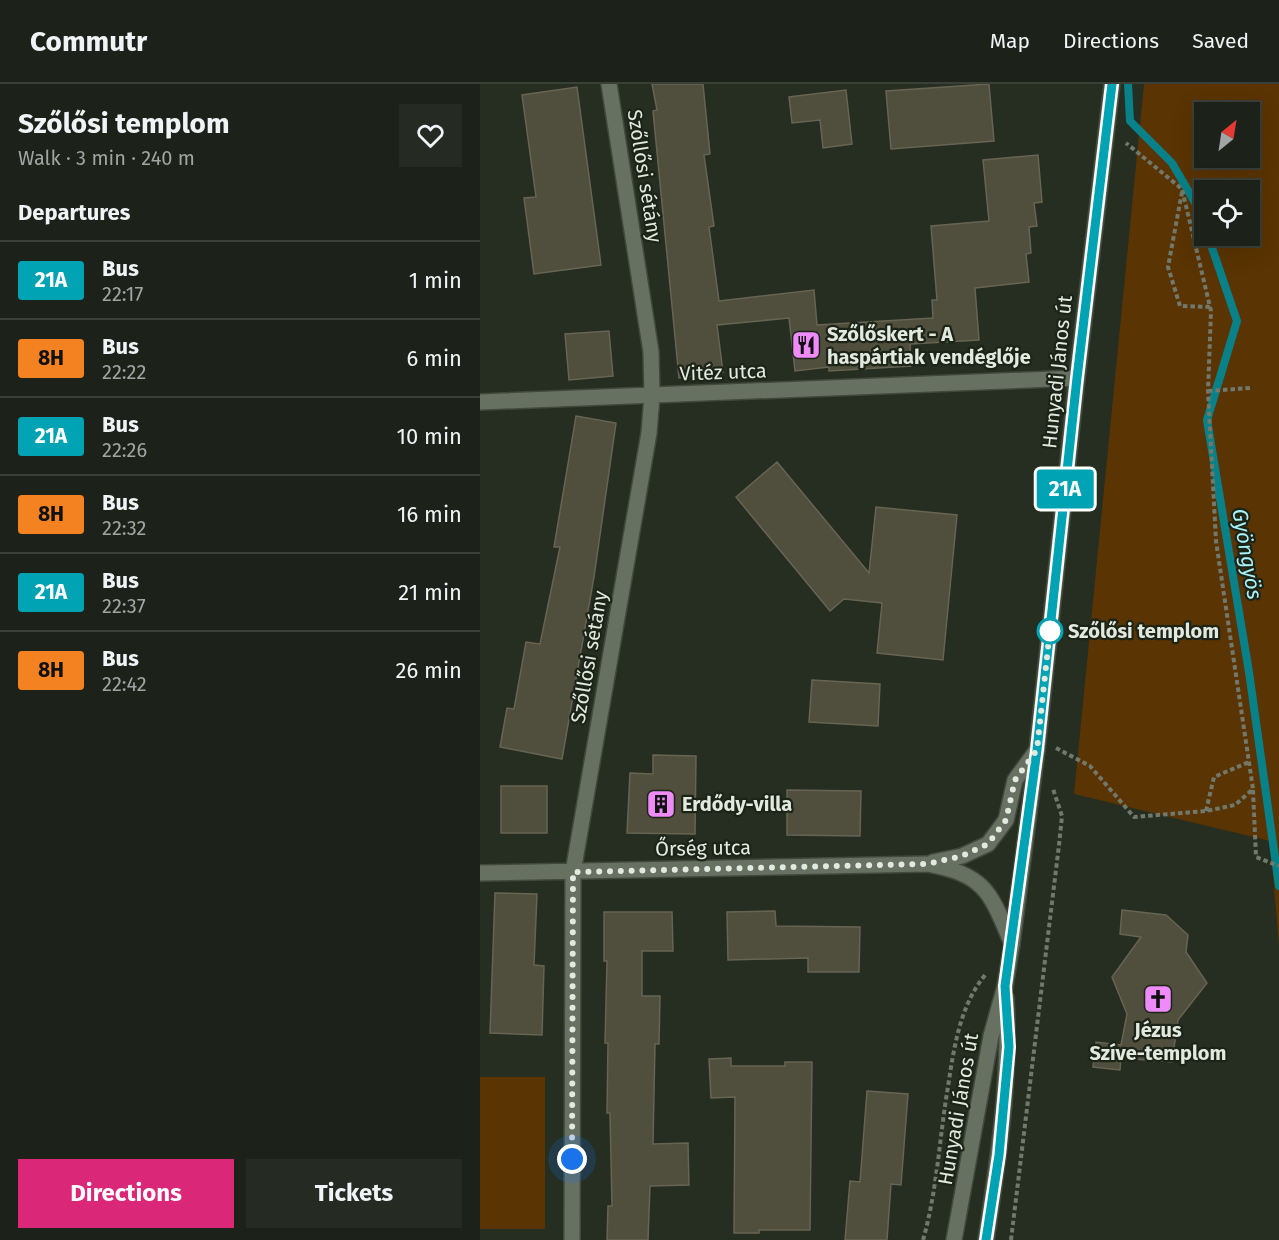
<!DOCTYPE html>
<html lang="en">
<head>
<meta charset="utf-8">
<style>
  :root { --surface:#1c2219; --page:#252a22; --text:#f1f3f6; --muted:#a0a4a2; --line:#3a3f38; --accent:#db2777 }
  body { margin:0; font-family:"Fira Sans",sans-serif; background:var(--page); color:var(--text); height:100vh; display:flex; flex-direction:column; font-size:22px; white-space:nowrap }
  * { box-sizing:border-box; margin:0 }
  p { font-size:20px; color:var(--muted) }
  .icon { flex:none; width:33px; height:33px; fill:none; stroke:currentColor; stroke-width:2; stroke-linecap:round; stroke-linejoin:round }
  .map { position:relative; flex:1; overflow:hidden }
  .sheet { display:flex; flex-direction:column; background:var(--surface); width:480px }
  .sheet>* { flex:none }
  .badge { padding:0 12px; border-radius:4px; font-size:21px; line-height:39px }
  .needle { width:39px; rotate:30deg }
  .buttons { position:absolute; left:714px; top:18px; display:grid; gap:12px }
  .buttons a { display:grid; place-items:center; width:66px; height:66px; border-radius:0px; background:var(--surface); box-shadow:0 6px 24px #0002,0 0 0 2px var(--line); font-size:30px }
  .you { position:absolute; width:30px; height:30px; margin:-15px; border:4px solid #fff; border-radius:50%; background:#1a73e8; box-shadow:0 0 0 9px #1a73e833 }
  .map>.badge { position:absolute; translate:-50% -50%; box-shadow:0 0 0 3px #fff }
  h2 { padding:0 18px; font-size:22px; line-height:54px }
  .round { display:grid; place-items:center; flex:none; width:63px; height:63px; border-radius:0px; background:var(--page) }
  .summary { display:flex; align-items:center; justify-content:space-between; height:102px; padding:0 18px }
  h1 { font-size:28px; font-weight:700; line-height:45px }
  .cta { display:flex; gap:12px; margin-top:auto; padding:12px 18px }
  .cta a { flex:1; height:69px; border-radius:0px; background:var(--accent); color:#fff; font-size:24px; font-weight:700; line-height:69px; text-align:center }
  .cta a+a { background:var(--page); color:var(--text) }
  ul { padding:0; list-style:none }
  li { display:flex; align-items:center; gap:18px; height:78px; padding:0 18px; border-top:2px solid var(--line) }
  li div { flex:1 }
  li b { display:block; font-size:22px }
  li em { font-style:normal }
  li .badge { min-width:66px; font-weight:700; text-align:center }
  header { display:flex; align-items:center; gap:36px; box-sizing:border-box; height:84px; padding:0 30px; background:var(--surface); border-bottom:2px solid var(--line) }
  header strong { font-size:28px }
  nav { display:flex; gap:33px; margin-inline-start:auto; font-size:21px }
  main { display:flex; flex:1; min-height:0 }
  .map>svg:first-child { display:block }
  .green { fill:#5a3402; fill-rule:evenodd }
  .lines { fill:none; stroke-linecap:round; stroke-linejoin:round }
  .stream { stroke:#088189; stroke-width:8 }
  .building { fill:#504e3d; stroke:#676453; stroke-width:1.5 }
  .minor-casing { stroke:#41493d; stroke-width:18 }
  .tertiary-casing { stroke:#41493d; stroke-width:18 }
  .path { stroke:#71796d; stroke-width:4; stroke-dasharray:4.5 3; stroke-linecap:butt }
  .minor { stroke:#677162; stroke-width:15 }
  .tertiary { stroke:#677162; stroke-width:15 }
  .line-casing { stroke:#fff; stroke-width:14 }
  .line { stroke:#00a3b4; stroke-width:9 }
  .walk { stroke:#e4e9e0; stroke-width:6; stroke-dasharray:0 10.8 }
  .stop-dot { fill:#fff; stroke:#00a3b4; stroke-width:3 }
  .labels { text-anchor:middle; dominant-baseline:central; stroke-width:4.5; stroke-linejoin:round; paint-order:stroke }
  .street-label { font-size:20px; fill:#e4e9e0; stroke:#1c2417 }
  .poi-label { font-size:20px; font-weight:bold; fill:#e4e9e0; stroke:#1c2417; text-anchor:start }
  .stop-label { font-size:20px; font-weight:bold; fill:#e4e9e0; stroke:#1c2417; text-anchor:start }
  .water-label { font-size:21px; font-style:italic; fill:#a9f3fa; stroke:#1c2417 }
</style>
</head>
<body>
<header>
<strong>Commutr</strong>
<nav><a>Map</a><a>Directions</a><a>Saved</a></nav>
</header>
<main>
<section class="sheet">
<div class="summary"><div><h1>Szőlősi templom</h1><p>Walk · 3 min · 240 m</p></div><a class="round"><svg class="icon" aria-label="heart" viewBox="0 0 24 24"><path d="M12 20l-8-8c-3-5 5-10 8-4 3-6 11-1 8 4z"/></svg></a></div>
<h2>Departures</h2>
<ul>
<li><span class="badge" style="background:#00a3b4;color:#fff">21A</span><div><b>Bus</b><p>22:17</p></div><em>1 min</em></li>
<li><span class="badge" style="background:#f58220;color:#111">8H</span><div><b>Bus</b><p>22:22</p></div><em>6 min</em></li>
<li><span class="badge" style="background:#00a3b4;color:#fff">21A</span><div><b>Bus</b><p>22:26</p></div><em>10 min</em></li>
<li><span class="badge" style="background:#f58220;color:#111">8H</span><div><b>Bus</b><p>22:32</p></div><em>16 min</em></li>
<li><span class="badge" style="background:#00a3b4;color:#fff">21A</span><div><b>Bus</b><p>22:37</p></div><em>21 min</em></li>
<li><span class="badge" style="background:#f58220;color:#111">8H</span><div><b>Bus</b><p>22:42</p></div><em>26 min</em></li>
</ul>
<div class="cta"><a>Directions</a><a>Tickets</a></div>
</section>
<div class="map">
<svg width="799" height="1156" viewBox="0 0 799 1156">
  <rect width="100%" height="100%" fill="#252e21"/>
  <path class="green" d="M664,0H799V862L790,757L594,710ZM770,28V74H724V28ZM770,106V152H724V106Z
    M0,993H65V1145H0Z"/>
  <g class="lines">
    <path class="stream" d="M648,0L650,37L692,79L717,122L724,143
      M728,152L757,237L727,336L769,588L799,802"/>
  </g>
  <path class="building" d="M172,0H223L230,70L224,71L234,142L229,143L239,217L334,206L337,241L453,234L452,216H457L451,142L509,137L503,76L558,71L562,118L554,119L557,142L549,143L551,169L546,170L549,198L495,204L499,256L430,260L431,282L349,287V283L315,287L309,234L237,241L243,288L199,294L173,27L177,26Z
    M509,0L514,57L411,65L406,7Z
    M97,3L121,181L54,190L44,114L56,113L42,11Z
    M366,6L372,60L343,64L340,36L312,39L309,13Z
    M129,247L133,292L89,296L85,250Z
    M96,332L136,339L114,493L82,675L20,663L27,624L34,625L46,558L60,560L80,463H74Z
    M297,378L389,489L396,423L477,431L463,576L397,569L402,519L364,515L350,527L256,413Z
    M332,596L400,600L398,642L329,638Z
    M173,671L216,672L215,750L147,749L150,689L173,690Z
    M21,702H67V749H21Z
    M307,706L381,707L380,752L307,751Z
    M15,809L57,810L54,881L64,882L62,951L10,949Z
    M642,826L686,831L708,851L706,868L727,899L698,936L692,978L641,974L640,986L613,983L616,958L641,961L647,930L632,893L661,853L640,850Z
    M295,827L296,842L380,843L379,888H328V874L248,876L247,828Z
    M124,828H192L193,867H162V912H180L179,960H175L173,1060L208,1059L209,1101L170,1102L168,1156H127L128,1122H132L130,1029H127L128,959H125L127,877H124Z
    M251,974V982H305V978H332L330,1146H279V1149H254L255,1013L231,1014L229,975Z
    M387,1007L428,1010L421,1101L411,1100L407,1156H365L370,1097L380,1098Z"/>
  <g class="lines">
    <g class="minor-casing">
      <path id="minor" d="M0,318L597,294
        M453,778L482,772L508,760L526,736L535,696L557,666
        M0,789L447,780C506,791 510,808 532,860
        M92,1156L93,788L169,349L172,312L171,268L129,0"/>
    </g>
    <g class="tertiary-casing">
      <path id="tertiary" d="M474,1156L511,952L525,902L532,860L557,666L597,294L632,0
        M506,1156C518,1076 531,995 526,914"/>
    </g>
    <path class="path" d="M702,108L688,183L700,222L730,223
      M728,307L770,304
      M576,664L610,682L654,733L726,727L755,721L773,705L736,457L728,307L731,227L702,105L646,59
      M773,706L776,773L799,782
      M726,727L734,693L769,678
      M443,1156C456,1111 459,1062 466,1015C473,973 477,924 506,890
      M531,1156L579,761L582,732L573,705"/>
    <use href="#minor" class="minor"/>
    <use href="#tertiary" class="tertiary"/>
  </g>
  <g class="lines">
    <g class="line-casing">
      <path id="line" d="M506,1156L519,1071L529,963L525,902L557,666L597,294L632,0"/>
    </g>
    <use href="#line" class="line"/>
    <path class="walk" d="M92,1075L93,788L447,780L482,772L508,760L526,736L535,696L557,666L570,545V547"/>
  </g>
  <defs>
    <g id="restaurant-square" transform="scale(1.5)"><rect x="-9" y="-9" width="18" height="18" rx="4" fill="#ee8bf8" stroke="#1c2417"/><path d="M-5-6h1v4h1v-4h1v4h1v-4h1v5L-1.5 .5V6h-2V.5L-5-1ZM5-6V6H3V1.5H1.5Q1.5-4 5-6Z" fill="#111"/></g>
    <g id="building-square" transform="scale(1.5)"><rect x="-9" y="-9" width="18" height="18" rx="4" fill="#ee8bf8" stroke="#1c2417"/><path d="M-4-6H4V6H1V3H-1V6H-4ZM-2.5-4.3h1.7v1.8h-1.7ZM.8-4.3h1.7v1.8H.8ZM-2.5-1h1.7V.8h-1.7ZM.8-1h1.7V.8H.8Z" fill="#111"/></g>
    <g id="church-square" transform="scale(1.5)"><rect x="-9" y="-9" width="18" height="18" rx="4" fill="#ee8bf8" stroke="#1c2417"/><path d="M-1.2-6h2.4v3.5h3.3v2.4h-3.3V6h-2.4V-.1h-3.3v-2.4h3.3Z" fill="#111"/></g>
  </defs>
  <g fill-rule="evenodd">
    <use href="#restaurant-square" x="326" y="261"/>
    <use href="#building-square" x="181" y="720"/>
    <use href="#church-square" x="678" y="915"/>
  </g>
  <circle class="stop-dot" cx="570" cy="547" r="12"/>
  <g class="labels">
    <g class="street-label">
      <text transform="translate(165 92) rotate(81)">Szőllősi sétány</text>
      <text transform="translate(243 288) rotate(-2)">Vitéz utca</text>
      <text transform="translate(577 288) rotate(-84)">Hunyadi János út</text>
      <text transform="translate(109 573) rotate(-80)">Szőllősi sétány</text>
      <text transform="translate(223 764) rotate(-1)">Őrség utca</text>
      <text transform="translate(478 1025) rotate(-80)">Hunyadi János út</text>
    </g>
    <g class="poi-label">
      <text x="347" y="250">Szőlőskert - A<tspan x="347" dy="23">haspártiak vendéglője</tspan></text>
      <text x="202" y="720">Erdődy-villa</text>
      <text x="678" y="946" text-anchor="middle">Jézus<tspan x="678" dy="23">Szíve-templom</tspan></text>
    </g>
    <g class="stop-label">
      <text x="588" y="547">Szőlősi templom</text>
    </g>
    <g class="water-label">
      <text transform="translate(767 470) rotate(80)">Gyöngyös</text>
    </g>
  </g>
</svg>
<div class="buttons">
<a><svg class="needle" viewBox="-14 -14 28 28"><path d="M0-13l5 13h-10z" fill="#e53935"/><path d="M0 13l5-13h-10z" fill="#a0a4a2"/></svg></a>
<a><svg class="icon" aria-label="locate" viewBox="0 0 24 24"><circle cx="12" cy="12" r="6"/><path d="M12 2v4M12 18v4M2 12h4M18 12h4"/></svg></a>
</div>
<div class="you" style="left:92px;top:1075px"></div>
<b class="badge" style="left:585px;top:405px;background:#00a3b4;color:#fff">21A</b>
</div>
</main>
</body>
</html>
